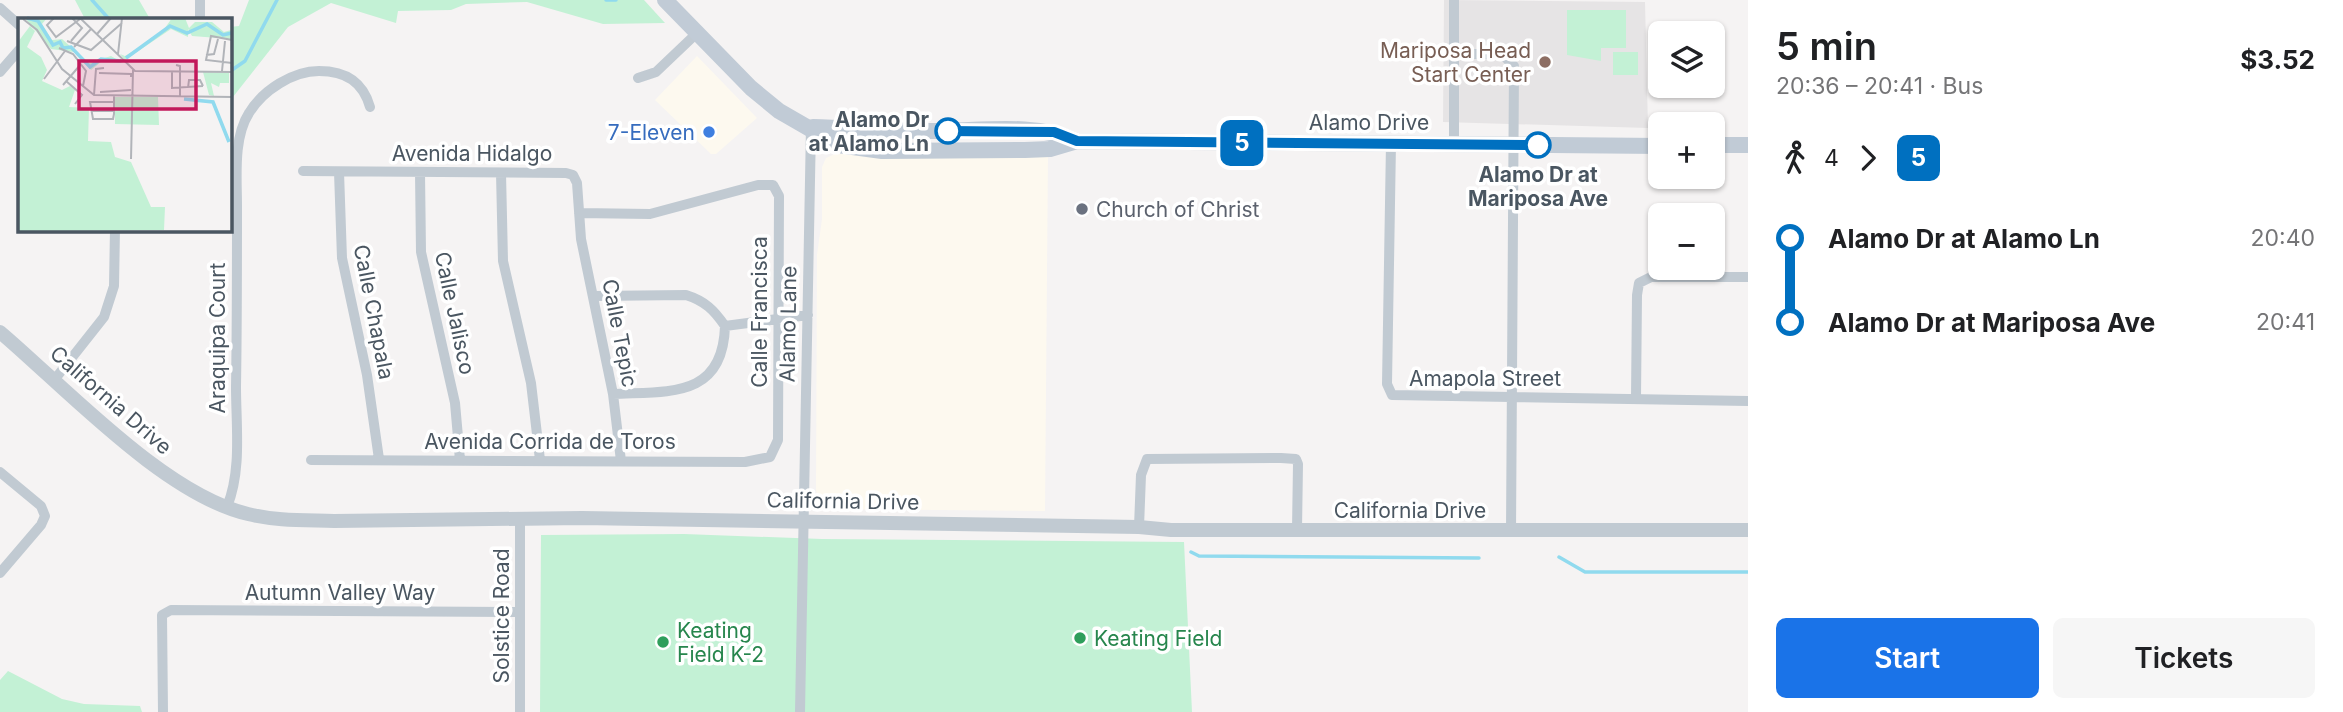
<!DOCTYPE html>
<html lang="en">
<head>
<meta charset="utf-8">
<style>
  :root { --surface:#fff; --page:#f6f6f6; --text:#202124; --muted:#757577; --accent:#1a73e8 }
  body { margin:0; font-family:Inter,sans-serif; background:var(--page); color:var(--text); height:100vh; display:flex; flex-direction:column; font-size:26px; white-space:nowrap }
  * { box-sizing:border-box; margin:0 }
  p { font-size:23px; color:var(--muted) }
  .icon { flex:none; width:38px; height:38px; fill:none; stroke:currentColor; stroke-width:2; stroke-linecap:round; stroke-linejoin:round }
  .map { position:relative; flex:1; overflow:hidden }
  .side { display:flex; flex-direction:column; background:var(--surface); width:595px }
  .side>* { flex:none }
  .badge { padding:0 14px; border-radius:10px; font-size:24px; line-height:46px }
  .tools { position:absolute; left:1648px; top:21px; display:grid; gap:14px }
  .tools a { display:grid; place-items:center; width:77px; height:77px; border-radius:10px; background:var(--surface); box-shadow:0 2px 5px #0004; font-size:35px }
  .map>.badge { position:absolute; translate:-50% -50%; box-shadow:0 0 0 4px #fff }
  .legs { display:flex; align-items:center; gap:10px; height:77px; padding:0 28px; font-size:23px }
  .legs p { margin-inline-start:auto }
  .headline { display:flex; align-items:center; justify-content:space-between; height:119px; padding:0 28px }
  h1 { font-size:38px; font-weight:600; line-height:52px }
  .button { display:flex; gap:14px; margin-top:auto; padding:14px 28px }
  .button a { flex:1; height:80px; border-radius:10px; background:var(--accent); color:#fff; font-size:28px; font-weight:600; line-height:80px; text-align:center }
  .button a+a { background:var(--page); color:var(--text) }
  ul { padding:0 28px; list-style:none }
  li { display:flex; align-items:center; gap:24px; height:84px; font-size:26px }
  li i { display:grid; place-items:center; width:10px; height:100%; margin:0 9px; background:currentColor }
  li i::after { content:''; width:18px; height:18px; margin:-9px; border:5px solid; border-radius:50%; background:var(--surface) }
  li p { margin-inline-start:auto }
  li:first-child i { background:linear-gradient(#0000 50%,currentColor 0) }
  li:last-child i { background:linear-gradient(currentColor 50%,#0000 0) }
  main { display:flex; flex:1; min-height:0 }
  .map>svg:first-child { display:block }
  .commercial { fill:#fdf9ef }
  .education { fill:#e6e4e5 }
  .green { fill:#c3f1d5 }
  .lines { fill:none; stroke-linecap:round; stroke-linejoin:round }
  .stream { stroke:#90daee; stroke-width:3.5 }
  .minor { stroke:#c1cad2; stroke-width:10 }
  .tertiary { stroke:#c1cad2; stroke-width:14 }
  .secondary { stroke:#c1cbd6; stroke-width:16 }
  .line-1-casing { stroke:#fff; stroke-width:16 }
  .line-1 { stroke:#0070c0; stroke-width:10 }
  .education-dot { fill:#8d6e63; stroke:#fff; stroke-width:2.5 }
  .stop-1-dot { fill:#fff; stroke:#0070c0; stroke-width:3.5 }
  .shop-dot { fill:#3f7fe0; stroke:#fff; stroke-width:2.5 }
  .worship-dot { fill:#6b7280; stroke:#fff; stroke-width:2.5 }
  .leisure-dot { fill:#2e9e5b; stroke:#fff; stroke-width:2.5 }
  .labels { text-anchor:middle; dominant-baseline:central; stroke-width:7; stroke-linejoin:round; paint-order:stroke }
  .education-label { font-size:21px; fill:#785e54; stroke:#fff; text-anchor:end }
  .stop-label { font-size:21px; font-weight:bold; fill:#4a5661; stroke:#fff; text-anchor:end }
  .street-label { font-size:21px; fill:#4a5661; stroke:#fff }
  .shop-label { font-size:21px; fill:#366cbe; stroke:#fff; text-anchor:end }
  .worship-label { font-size:21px; fill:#5b616d; stroke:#fff; text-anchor:start }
  .leisure-label { font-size:21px; fill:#27864d; stroke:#fff; text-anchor:start }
  .inset-river { fill:none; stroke:#90daee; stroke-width:3.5 }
  .inset-road { fill:none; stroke:#b1b4b9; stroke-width:2 }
  .view { fill:#c2185b; fill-opacity:0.15; stroke:#c2185b; stroke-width:3.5 }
  .inset-edge { fill:none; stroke:#4a5661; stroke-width:3.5 }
</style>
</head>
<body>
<main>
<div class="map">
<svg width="1748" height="712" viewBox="0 0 1748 712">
  <rect width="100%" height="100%" fill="#f5f3f3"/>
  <path class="commercial" d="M697,56L757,118L716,154H711L655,100Z
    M837,153L872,157L1048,154L1045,511L833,509L819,501L816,490L817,255L822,219V167L826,158Z"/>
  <path class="education" d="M1444,0L1645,2L1648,128L1443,122Z"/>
  <path class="green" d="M75,0H139L150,19H85Z
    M249,0H644L665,23L603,24L527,2L466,4L451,10L398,11L396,23L331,3L288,27L229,102V27L239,26Z
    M1567,10H1626V48H1601V61L1567,55Z
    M1613,52H1638V75H1613Z
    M684,534L822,539L1184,542L1192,712H540L541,535Z
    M8,671L62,699L84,704L140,706L142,712H0V680Z"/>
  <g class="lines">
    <path class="stream" d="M92,0L109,19
      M606,0H616
      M229,72L245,61L277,0
      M1191,552L1199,556L1479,558
      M1559,557L1585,572H1748"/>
    <path class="minor" d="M200,0V19
      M1454,0V144
      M0,8L19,25
      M1454,54H1502L1514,66L1511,532
      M0,72L19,50
      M638,78L656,72L697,33
      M1391,143L1387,384L1392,395L1748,401
      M303,171L566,173L573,175L577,183L581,239L613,394L621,461
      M339,172L342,258L367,375L379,459
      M420,173L421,252L455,403L460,460
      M501,173L503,261L531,383L540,460
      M595,296L686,295C705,301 714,310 725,326C723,399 668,391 613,394
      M725,326L808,315
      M55,379L104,317L114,286L115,229
      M1636,398L1637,295L1639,283L1651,277H1748
      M311,460L745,462L770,457L778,440L779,196L773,185H758L650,214L579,213
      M0,472L41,506L45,516L41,525L0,573
      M227,507C242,470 236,426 236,387C237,327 237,266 237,206C237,177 233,138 249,113C263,90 293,71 319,71C346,71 363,82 370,107
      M1139,527L1141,475L1147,459L1281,458L1296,459L1298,464L1297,530
      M163,712L162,615L171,610L520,612
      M520,712V520
      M800,712L811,127"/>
    <path class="tertiary" d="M0,332C66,388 165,495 248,514C276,521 305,520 334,521L582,518L1139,527L1171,530H1748"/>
    <path class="secondary" d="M665,0L751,88L779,111L838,145L882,151L1025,150L1050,149L1077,141L1661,146
      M813,127C851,128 889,131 927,131C976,132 1031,121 1077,141
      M1713,145H1748"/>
  </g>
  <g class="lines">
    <g class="line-1-casing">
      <path id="line-1" d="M948,131L1054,132L1077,141L1538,145"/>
    </g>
    <use href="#line-1" class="line-1"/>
  </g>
  <circle class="education-dot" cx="1545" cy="62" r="7"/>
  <g class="stop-1-dot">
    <circle cx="948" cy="131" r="12"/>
    <circle cx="1538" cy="145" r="12"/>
  </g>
  <circle class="shop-dot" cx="709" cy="132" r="7"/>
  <circle class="worship-dot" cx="1082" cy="209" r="7"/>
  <g class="leisure-dot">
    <circle cx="1080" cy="638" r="7"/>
    <circle cx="663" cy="642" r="7"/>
  </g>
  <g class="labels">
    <g class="education-label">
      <text x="1531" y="50">Mariposa Head<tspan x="1531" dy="24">Start Center</tspan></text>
    </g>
    <g class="stop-label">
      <text x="929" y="119">Alamo Dr<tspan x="929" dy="24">at Alamo Ln</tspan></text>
      <text x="1538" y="174" text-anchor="middle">Alamo Dr at<tspan x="1538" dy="24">Mariposa Ave</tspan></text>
    </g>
    <g class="street-label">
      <text x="1369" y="122">Alamo Drive</text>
      <text x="472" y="153">Avenida Hidalgo</text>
      <text transform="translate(374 312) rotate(79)">Calle Chapala</text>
      <text transform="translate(759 312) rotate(-90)">Calle Francisca</text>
      <text transform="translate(455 313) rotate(78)">Calle Jalisco</text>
      <text transform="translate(788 324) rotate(-89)">Alamo Lane</text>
      <text transform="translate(620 333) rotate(79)">Calle Tepic</text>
      <text transform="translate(217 338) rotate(-90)">Araquipa Court</text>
      <text x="1485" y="378">Amapola Street</text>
      <text transform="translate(111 400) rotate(41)">California Drive</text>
      <text x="550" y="441">Avenida Corrida de Toros</text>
      <text transform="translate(843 501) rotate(1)">California Drive</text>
      <text x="1410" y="510">California Drive</text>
      <text x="340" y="592">Autumn Valley Way</text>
      <text transform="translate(501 616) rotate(-90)">Solstice Road</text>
    </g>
    <g class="shop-label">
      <text x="695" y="132">7-Eleven</text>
    </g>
    <g class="worship-label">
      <text x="1096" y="209">Church of Christ</text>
    </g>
    <g class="leisure-label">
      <text x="677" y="630">Keating<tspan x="677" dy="24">Field K-2</tspan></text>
      <text x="1094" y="638">Keating Field</text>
    </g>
  </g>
  <g transform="translate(18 18)">
    <rect width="214" height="214" fill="#f5f3f3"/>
    <path d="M7,0H29L24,6L34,22L44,21L71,45L93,38L105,45L83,44L73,52L56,34L33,31ZM154,0H167L171,10L177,4H194L206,14L213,12V21L174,18L170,11V19L153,11L107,42L102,36L107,38L142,17ZM12,8L17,13L9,29L23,39L29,52L24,63L44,72L52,68L57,72L51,89L71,90L70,123L93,124L97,139L113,144L133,189H147L146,212L0,213V24ZM185,54L211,55V65H202L201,69L193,65L196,78L191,77ZM97,79H140L141,107L97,106Z" fill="#c3f1d5"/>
    <path class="inset-river" d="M9,0L20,3L35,27L42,24L45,30L53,29L72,49L83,41L103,43M108,40L152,8L169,15L189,6L205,17L214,15M166,81L195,84L211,124"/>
    <path class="inset-road" d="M36,0L29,7L38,19L62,1M62,0L117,53L214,54M5,1L19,12L44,51L76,77L214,79M79,16L93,0M214,22L193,18L188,42L214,45M49,23L73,32L104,5M53,23L64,10L54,0M56,29L73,11M41,30L55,36L68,53L65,68M100,36L104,0M188,37L196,36L200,21M158,47L162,48V79M154,53V70L185,68M204,53L207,23M81,55L113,56V59M26,61L47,33M48,63L64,77L57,86M45,67L63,46M170,70L171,62H182L185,68M82,74L113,72M76,77L78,51L86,50M96,78V96L95,101H75L72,84H96M73,93H96M113,141L115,52"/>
    <path class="view" d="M61,43H178V91H61Z"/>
    <rect width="214" height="214" class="inset-edge"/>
  </g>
</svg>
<div class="tools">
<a><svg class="icon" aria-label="layers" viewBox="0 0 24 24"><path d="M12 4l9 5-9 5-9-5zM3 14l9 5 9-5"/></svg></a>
<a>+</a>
<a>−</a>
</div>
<b class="badge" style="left:1242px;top:143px;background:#0070c0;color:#fff">5</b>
</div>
<section class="side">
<div class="headline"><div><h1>5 min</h1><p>20:36 – 20:41 · Bus</p></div><b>$3.52</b></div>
<div class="legs"><svg class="icon" aria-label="walk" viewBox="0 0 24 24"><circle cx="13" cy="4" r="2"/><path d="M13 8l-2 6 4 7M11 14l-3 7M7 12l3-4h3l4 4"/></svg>4<svg class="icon" aria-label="forward" viewBox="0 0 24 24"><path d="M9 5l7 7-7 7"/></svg><b class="badge" style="background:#0070c0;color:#fff">5</b></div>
<ul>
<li><i style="color:#0070c0"></i><b>Alamo Dr at Alamo Ln</b><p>20:40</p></li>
<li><i style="color:#0070c0"></i><b>Alamo Dr at Mariposa Ave</b><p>20:41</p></li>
</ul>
<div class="button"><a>Start</a><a>Tickets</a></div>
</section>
</main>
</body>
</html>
